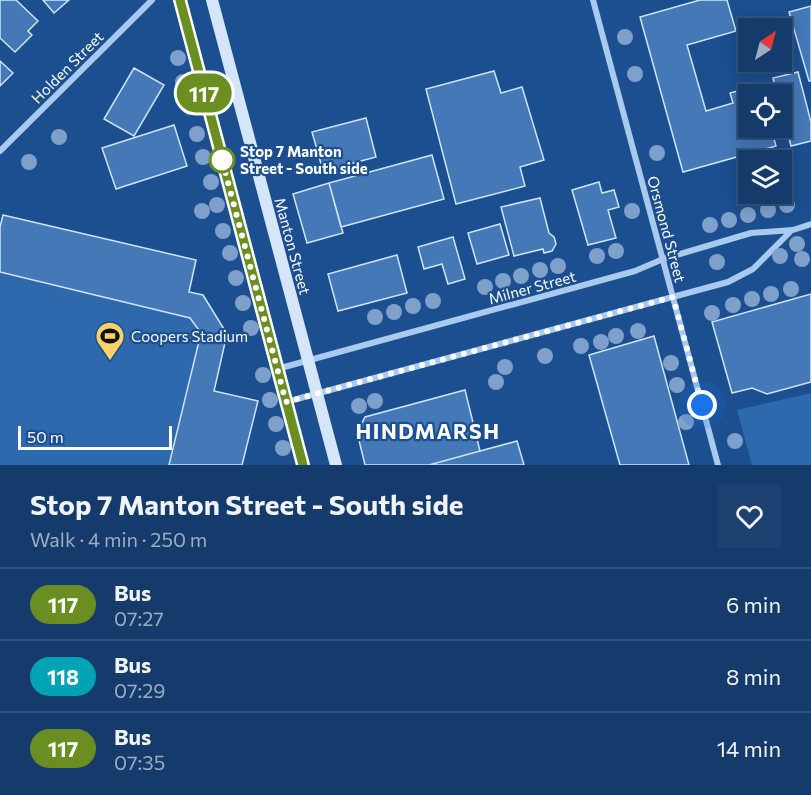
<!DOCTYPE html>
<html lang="en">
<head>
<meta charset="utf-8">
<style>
  :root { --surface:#143b6b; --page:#1d4271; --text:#f1f3f6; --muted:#9dadc1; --line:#33557e }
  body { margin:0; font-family:Commissioner,sans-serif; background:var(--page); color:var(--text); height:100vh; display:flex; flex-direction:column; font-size:22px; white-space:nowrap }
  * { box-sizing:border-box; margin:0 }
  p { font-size:20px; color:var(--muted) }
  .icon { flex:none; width:33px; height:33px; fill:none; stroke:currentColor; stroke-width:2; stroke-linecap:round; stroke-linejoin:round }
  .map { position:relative; height:465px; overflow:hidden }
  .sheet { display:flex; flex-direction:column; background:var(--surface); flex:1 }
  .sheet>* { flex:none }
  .badge { padding:0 12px; border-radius:20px; font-size:21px; line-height:39px }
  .needle { width:39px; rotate:36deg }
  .buttons { position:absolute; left:738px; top:18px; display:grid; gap:12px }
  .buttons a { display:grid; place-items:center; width:54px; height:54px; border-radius:0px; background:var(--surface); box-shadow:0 3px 15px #0003,0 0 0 2px var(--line); font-size:30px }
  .scale { position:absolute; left:18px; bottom:15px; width:154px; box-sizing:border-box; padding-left:6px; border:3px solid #fff; border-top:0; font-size:16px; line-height:21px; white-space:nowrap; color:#fff; -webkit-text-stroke:4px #1b4f8f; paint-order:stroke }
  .you { position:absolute; width:30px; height:30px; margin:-15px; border:4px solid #fff; border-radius:50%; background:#1a73e8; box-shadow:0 0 0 9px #1a73e833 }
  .map>.badge { position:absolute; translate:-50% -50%; box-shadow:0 0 0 3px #fff }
  .round { display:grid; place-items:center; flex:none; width:63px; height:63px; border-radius:0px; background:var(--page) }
  .overview { display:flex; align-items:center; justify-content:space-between; height:102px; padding:0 30px }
  h1 { font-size:28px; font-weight:700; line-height:45px }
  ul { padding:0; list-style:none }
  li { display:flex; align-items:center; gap:18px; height:72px; padding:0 30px; border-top:2px solid var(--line) }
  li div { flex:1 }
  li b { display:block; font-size:22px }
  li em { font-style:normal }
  li .badge { min-width:66px; font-weight:700; text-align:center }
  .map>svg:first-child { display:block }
  .green { fill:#2e69ad }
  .building { fill:#4478b7; stroke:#cfe3fa; stroke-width:1.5 }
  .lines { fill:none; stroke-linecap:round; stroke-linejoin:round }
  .minor { stroke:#a9c9ee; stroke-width:6 }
  .secondary { stroke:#d6e6fa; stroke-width:12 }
  .tree { fill:#7ea0ca }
  .line-casing { stroke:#fff; stroke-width:14 }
  .line { stroke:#6b8e23; stroke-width:9 }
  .walk { stroke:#fff; stroke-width:6; stroke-dasharray:0 10.8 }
  .stop-dot { fill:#fff; stroke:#6b8e23; stroke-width:3 }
  .labels { text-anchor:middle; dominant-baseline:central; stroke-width:4.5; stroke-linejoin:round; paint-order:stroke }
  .street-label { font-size:15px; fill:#fff; stroke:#1b4f8f }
  .stop-label { font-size:15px; font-weight:bold; fill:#fff; stroke:#1b4f8f; text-anchor:start }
  .poi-label { font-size:15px; fill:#fff; stroke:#1b4f8f; text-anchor:start }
  .district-label { font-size:21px; font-weight:bold; letter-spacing:1.5px; fill:#fff; stroke:#1b4f8f }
</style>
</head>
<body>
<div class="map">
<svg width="811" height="465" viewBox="0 0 811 465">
  <rect width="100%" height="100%" fill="#1b4f8f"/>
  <path class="green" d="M3,215L196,260L189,292L203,295L227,334L214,391L258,401L242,465H0V227Z
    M811,393V465H752L737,410Z"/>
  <path class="building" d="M0,0H16L38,21L28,31L32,35L15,52L0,38Z
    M43,0H69L54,13Z
    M700,0H727L736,31L687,45L706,111L733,103L730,93L759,85L762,94H748V128H771L776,146L683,172L640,17Z
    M811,6V81H809L789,12Z
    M0,61L13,73L0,86Z
    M134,68L164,85L134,136L104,119Z
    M494,71L501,93L522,87L544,160L520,167L525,186L456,204L426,89Z
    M798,72L811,122V141L791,146L782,111V94H777L773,78Z
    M366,118L376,157L323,171L312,132Z
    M174,125L187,166L116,189L102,148Z
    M432,155L444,199L341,227L329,183Z
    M599,182L602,193L614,190L619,207L608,210L616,238L588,245L572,190Z
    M329,183L343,233L307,243L293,194Z
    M540,198L549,233L554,237L556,244L552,251L544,253L543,249L514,256L501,207Z
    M3,215L196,260L189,292L203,295L227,334L214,391L258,401L242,465H169L201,333L190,318L0,272V227Z
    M500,224L509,255L477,264L468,233Z
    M453,237L465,279L448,284L442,264L424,269L418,247Z
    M397,255L407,293L338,311L328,274Z
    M811,294V382L767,394L752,388L732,393L712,322Z
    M654,336L689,465H620L589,355Z
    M465,390L480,451L429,465H365L357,432L365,417Z
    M517,441L524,465H429L480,451Z"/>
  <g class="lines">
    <path class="minor" d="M593,0L718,465
      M0,151L152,0
      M277,369L635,271L663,259L751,233L793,230L811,224
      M286,402L728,282L753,269L792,230"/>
    <path class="secondary" d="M180,0L303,465
      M212,0L336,465"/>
  </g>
  <g class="tree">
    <circle cx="625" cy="37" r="8"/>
    <circle cx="178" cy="58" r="8"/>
    <circle cx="635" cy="74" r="8"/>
    <circle cx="183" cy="82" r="8"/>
    <circle cx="190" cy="107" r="8"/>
    <circle cx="197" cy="134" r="8"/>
    <circle cx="59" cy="137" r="8"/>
    <circle cx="657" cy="153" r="8"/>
    <circle cx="203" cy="157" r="8"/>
    <circle cx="29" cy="162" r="8"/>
    <circle cx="211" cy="182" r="8"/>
    <circle cx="217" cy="205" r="8"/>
    <circle cx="787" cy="205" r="8"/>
    <circle cx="768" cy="210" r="8"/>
    <circle cx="202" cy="211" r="8"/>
    <circle cx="632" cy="211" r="8"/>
    <circle cx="748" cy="215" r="8"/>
    <circle cx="729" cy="220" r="8"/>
    <circle cx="710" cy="225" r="8"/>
    <circle cx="223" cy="231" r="8"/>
    <circle cx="797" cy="244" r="8"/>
    <circle cx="616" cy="251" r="8"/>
    <circle cx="230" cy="253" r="8"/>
    <circle cx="597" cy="256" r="8"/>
    <circle cx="780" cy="256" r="8"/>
    <circle cx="802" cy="259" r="8"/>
    <circle cx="717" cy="262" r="8"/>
    <circle cx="558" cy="266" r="8"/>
    <circle cx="540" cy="270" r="8"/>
    <circle cx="521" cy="276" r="8"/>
    <circle cx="236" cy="278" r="8"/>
    <circle cx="503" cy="281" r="8"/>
    <circle cx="485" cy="287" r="8"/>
    <circle cx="791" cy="289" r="8"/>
    <circle cx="771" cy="294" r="8"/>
    <circle cx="752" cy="299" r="8"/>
    <circle cx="433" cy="301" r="8"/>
    <circle cx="243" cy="303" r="8"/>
    <circle cx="733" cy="305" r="8"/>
    <circle cx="413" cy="306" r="8"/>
    <circle cx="394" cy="312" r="8"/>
    <circle cx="712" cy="313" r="8"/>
    <circle cx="375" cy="317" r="8"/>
    <circle cx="251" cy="328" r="8"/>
    <circle cx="638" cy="331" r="8"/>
    <circle cx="616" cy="336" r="8"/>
    <circle cx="601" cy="342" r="8"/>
    <circle cx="581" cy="346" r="8"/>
    <circle cx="545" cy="356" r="8"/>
    <circle cx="671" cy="363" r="8"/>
    <circle cx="505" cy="367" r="8"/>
    <circle cx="263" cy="375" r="8"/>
    <circle cx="496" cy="382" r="8"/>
    <circle cx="677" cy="385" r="8"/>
    <circle cx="270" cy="400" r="8"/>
    <circle cx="375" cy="401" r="8"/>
    <circle cx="359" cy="406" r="8"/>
    <circle cx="686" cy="422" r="8"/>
    <circle cx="276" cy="424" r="8"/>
    <circle cx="735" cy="441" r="8"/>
    <circle cx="283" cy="448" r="8"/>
  </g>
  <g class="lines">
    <g class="line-casing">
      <path id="line" d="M180,0L303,465"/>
    </g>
    <use href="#line" class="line"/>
    <path class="walk" d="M222,160L221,156L286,402L673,297L702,405"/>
  </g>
  <defs>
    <g id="stadium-pin" transform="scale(1.5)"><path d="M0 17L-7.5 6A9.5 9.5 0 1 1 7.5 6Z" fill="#ffd166" stroke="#1b4f8f"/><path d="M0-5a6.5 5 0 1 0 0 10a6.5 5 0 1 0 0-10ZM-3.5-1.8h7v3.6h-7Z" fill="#111"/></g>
  </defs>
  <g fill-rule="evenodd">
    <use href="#stadium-pin" x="110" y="336"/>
  </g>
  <circle class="stop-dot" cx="222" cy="160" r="12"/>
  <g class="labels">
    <g class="street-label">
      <text transform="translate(67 67) rotate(-45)">Holden Street</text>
      <text transform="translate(667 229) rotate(75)">Orsmond Street</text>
      <text transform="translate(293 246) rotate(75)">Manton Street</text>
      <text transform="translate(532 287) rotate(-15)">Milner Street</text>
    </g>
    <g class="stop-label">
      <text x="240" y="151">Stop 7 Manton<tspan x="240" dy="17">Street - South side</tspan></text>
    </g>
    <g class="poi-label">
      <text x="131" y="336">Coopers Stadium</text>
    </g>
    <g class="district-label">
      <text x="428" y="430">HINDMARSH</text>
    </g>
  </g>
</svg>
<div class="buttons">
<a><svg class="needle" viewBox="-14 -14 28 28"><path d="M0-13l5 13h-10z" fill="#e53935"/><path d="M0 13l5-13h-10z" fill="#9dadc1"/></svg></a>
<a><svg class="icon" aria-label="locate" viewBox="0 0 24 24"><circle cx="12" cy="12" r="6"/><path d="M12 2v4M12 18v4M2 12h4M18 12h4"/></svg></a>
<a><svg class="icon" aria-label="layers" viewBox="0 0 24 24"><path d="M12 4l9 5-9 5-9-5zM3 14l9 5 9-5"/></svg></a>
</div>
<div class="scale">50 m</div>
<div class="you" style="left:702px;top:405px"></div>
<b class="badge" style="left:204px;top:93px;background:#6b8e23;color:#fff">117</b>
</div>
<section class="sheet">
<div class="overview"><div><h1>Stop 7 Manton Street - South side</h1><p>Walk · 4 min · 250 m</p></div><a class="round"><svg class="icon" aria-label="heart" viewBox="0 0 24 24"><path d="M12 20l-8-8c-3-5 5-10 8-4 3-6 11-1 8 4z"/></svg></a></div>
<ul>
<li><span class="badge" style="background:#6b8e23;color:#fff">117</span><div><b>Bus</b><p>07:27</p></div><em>6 min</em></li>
<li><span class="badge" style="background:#00a3b4;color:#fff">118</span><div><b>Bus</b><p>07:29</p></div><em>8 min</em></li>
<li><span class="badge" style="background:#6b8e23;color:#fff">117</span><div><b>Bus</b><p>07:35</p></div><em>14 min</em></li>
</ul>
</section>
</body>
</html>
